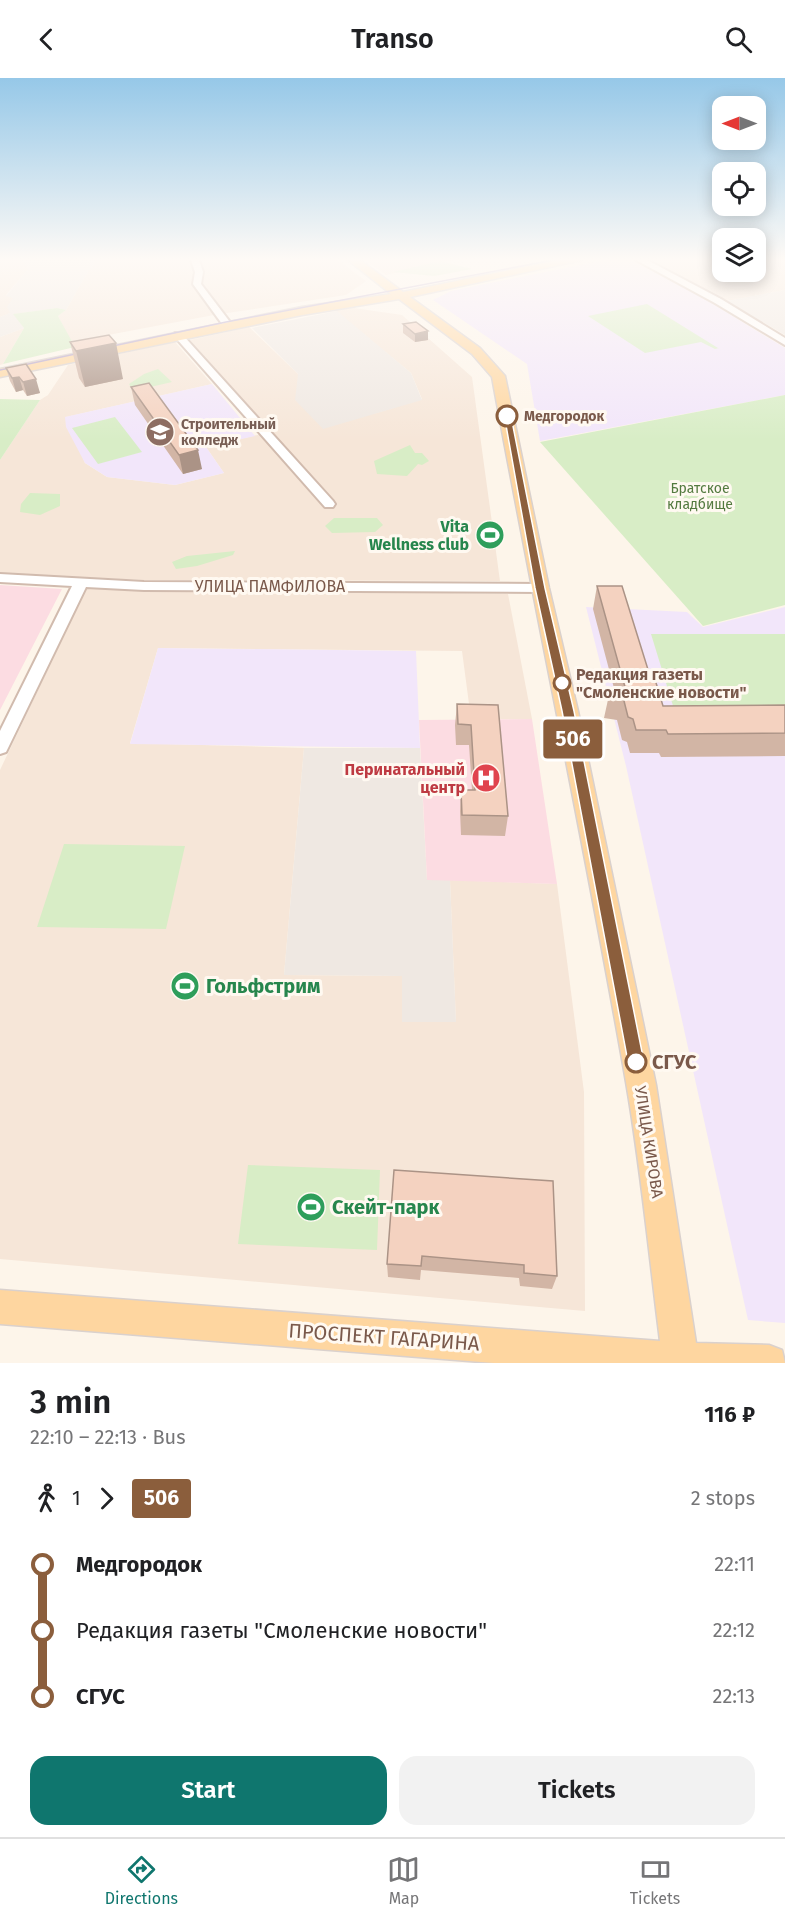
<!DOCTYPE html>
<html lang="en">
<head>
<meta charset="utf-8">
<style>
  :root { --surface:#fff; --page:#f2f2f2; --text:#202124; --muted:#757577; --line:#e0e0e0; --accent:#0f766e }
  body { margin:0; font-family:"Fira Sans",sans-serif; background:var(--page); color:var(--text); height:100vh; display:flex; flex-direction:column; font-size:22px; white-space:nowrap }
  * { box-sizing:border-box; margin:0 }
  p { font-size:20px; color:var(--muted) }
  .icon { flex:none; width:33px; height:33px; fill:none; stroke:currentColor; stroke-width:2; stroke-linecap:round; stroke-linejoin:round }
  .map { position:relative; height:1285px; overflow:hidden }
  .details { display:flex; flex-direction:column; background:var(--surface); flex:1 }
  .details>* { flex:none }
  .badge { padding:0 12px; border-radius:4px; font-size:21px; line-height:39px }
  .needle { width:39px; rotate:270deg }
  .fabs { position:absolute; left:712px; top:18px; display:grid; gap:12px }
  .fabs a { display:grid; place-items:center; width:54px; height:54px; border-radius:12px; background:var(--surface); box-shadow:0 3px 15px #0003; font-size:30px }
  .map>.badge { position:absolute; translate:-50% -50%; box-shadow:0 0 0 3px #fff }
  .legs { display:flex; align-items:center; gap:9px; height:66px; padding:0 30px; font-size:20px }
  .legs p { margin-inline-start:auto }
  .head { display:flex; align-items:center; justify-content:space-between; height:102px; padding:0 30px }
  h1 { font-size:33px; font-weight:600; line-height:45px }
  .button { display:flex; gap:12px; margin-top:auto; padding:12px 30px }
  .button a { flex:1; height:69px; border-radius:18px; background:var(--accent); color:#fff; font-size:24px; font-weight:600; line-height:69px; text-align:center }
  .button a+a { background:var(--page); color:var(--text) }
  ul { padding:0 30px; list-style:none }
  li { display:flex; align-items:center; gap:21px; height:66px; font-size:22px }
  li i { display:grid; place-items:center; width:9px; height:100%; margin:0 8px; background:currentColor }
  li i::after { content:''; width:15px; height:15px; margin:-8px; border:4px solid; border-radius:50%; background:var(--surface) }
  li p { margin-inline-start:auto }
  li:first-child i { background:linear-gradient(#0000 50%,currentColor 0) }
  li:last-child i { background:linear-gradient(currentColor 50%,#0000 0) }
  header { display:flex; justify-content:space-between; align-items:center; height:78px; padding:0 30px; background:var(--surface); font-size:27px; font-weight:600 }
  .tabs { display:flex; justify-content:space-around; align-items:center; height:84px; border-top:2px solid var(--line); background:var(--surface); font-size:16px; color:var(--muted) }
  .tabs a { display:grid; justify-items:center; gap:3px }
  .tabs .active { color:var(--accent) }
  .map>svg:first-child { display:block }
  .residential { fill:#f6e6d8 }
  .industrial { fill:#efe8e2 }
  .education { fill:#f2e6fa }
  .medical { fill:#fcdce2 }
  .green { fill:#d8edc6 }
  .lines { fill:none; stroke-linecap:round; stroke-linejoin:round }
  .minor-casing { stroke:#d1bbae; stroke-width:4 }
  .major-casing { stroke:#dad1cd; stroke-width:3 }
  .minor { fill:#fff; fill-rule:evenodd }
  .major { fill:#fed6a0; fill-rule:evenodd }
  .tram { stroke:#b7a6c9; stroke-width:1.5 }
  .wall { fill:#d2b5a5 }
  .shaded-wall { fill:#ab9386 }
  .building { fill:#f4d2c0; stroke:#ab9386; stroke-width:1.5 }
  .line-1 { fill:#8b5e3c; stroke:#fff; stroke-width:1.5 }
  .stop-1-dot { fill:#fff; stroke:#8b5e3c; stroke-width:3 }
  .labels { text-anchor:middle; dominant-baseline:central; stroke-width:6; stroke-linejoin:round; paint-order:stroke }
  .far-stop-label { font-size:14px; font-weight:bold; fill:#7a594b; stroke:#fff9f1; text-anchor:start }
  .far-education-label { font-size:14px; font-weight:bold; fill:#785e54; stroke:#fff9f1; text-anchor:start }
  .far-park-label { font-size:14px; fill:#537a3f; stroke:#fff9f1 }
  .leisure-label { font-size:16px; font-weight:bold; fill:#27864d; stroke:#fff9f1; text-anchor:end }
  .street-label { font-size:16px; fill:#7a594b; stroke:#fff9f1 }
  .stop-label { font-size:16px; font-weight:bold; fill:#7a594b; stroke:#fff9f1; text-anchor:start }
  .health-label { font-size:16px; font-weight:bold; fill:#be3a42; stroke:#fff9f1; text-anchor:end }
  .near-leisure-label { font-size:20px; font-weight:bold; fill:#27864d; stroke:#fff9f1; text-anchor:start }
  .near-stop-label { font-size:20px; font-weight:bold; fill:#7a594b; stroke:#fff9f1; text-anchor:start }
  .near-street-label { font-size:20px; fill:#7a594b; stroke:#fff9f1 }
</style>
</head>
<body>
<header><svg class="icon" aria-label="back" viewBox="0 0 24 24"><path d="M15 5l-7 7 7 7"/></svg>Transo<svg class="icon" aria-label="search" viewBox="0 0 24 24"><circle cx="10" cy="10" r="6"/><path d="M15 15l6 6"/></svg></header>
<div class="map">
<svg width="785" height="1285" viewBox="0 0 785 1285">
  <rect width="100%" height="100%" fill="#fdf5ea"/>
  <path class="residential" d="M0,182H21L29,190L6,217L13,220L10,235L0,239Z
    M96,182H338L366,203L346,217L214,237L71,264L58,238L66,232L84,200Z
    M365,182H456L386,197Z
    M649,182H723V194H756V182H785V212L727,223Z
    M347,229L402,237L472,299L500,503L144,502L0,496V382L40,322L48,317L68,287L175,264L212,306L66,339L85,385L107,399L175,407L224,395L206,369L270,354L190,262L249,249L298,296L376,335L422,321L411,295L333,231Z
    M24,250L3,286L0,287V259Z
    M87,509L508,516L532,641H471L462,573L158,570L130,665L304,670L284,897L402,898V944H456L450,802L557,806L584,1014L585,1233L0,1181V692Z"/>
  <path class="industrial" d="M21,182H96L84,200L66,232L57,230L14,236L24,250L0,259V239L10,235L7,229L13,220L6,218L29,190Z
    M785,212V257L727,223Z
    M337,233L411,295L422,322L323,351L295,322L298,296L252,250Z
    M304,670H420L427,802H450L456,944H402V898L284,897Z"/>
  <path class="education" d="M605,182H630L698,217L785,270V317L540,363L527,286L433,222L451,213Z
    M212,306L255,358L206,369L224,395L175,407L107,399L85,385L66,349L65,339Z
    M586,529L687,534L703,549L785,529V1245L748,1242L626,688Z
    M158,570L416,573L420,670L130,666Z"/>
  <path class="medical" d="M0,507L62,511L0,632Z
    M532,641L557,806L427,802L419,642Z"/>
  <path class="green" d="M440,183L472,191L434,198L393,194Z
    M647,226L718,270H719L715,271L701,264L645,275L588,238Z
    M57,230L66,232L58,238L75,269L3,286L24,250L13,236Z
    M158,291L172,304L133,313L129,306L144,296Z
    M785,317V527L703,548L540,364Z
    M0,321L40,322L0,382Z
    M115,339L142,374L98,386L72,350Z
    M410,367L415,375H422L429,383L422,387L418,386L407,398L377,396L374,383Z
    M30,415L60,416V428L40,437L20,434L21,426Z
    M334,440H377L383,447L375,454L332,455L325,448Z
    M235,473L233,477L197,488L176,491L172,484L187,478Z
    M651,556H785V632L674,631Z
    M64,766L185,768L166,851L37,849Z
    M248,1087L380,1092L377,1172L238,1166Z"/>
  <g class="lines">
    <g class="minor-casing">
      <path id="minor" d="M191,182H199L203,194L201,206L233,248L231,250H225L193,206L195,194Z
        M636,182H647L721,221L785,260V267L715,225Z
        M175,255H181L333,423L335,426L333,429H325L175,259Z
        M0,496L144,504L540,506L547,510L540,514L144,512L86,509L8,670L6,674L0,676V653L72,508L0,504Z"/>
    </g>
    <g class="major-casing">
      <path id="major" d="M348,182H360L403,214L559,182H582L410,219L480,270L505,298L549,510L578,633L656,1007L696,1265L769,1267L782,1272L785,1285H494L0,1246V1212L660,1263C649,1177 641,1090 626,1004C585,768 535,534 492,299L472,276L399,221L302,237L0,299V291L302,229L391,216Z"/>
    </g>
    <use href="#minor" class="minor"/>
    <use href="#major" class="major"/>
    <path class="tram" d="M0,292L226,244L553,182"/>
  </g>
  <path class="wall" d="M403,246L428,262L415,264L403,255Z
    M70,264L123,301L85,309L79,300Z
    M26,286L40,315L27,318L23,312L16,314L10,303L6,290Z
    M131,309L202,391L183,396L135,327Z
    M597,508L650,598L663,628L785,627V678L661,679L659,675H630L627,664L622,662L617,642L604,640L609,617L615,614L593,531Z
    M457,626L498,627L508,738L505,758L461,757L460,733L461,712H472L469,667H456L455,647Z
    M394,1092L557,1198L552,1211L520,1208L519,1200L421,1192L420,1202L388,1199L387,1186Z"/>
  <path class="shaded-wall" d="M428,253V262L415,264V256Z
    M116,265L123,301L85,309L76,273Z
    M19,299L23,312L16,314L12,300Z
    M36,301L40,315L27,318L23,304Z
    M198,372L202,391L183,396L179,377Z"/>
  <path class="building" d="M416,244L428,253L415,256L403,246Z
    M109,257L116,265L76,273L70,264Z
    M26,286L36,301L23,304L19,299L12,300L6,290Z
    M149,305L198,372L179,377L131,309Z
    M597,508H622L650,598H654L663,628L785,627V655L668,656L666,652H636L633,641L628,639L623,619L609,617L625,609Z
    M457,626L498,627L508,738L462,737L461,712H475L471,647L458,646Z
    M394,1092L553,1103L557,1198L524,1195V1187L422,1178L421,1188L387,1186Z"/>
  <linearGradient id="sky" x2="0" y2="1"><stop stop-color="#96c8e8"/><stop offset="0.5" stop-color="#fefaf6"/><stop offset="1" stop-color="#fefaf6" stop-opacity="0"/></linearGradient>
  <rect width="785" height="362" fill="url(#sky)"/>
  <path class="line-1" d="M504,336L511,338L545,510L574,633L644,984L642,990L636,992L631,990L628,984L562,633L535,510Z"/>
  <defs>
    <g id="university-disc" transform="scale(1.5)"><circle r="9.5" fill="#8d6e63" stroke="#fff9f1"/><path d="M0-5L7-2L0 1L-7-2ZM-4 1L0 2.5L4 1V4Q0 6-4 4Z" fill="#fff"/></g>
    <g id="stadium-disc" transform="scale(1.5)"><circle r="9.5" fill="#2e9e5b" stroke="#fff9f1"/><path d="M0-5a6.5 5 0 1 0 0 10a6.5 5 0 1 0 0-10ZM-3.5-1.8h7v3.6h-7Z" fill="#fff"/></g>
    <g id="hospital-disc" transform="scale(1.5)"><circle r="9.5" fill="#e0444e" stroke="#fff9f1"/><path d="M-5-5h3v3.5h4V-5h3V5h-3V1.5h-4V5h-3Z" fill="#fff"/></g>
  </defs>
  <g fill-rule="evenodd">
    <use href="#university-disc" x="160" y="354"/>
    <use href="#stadium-disc" x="490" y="457"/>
    <use href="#hospital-disc" x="486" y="700"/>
    <use href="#stadium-disc" x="185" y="908"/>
    <use href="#stadium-disc" x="311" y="1129"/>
  </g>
  <g class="stop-1-dot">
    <circle cx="507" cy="338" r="10"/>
    <circle cx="562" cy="605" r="8"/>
    <circle cx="636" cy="984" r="10"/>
  </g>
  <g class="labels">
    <g class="far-stop-label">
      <text x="524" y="338">Медгородок</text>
    </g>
    <g class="far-education-label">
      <text x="181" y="346">Строительный<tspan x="181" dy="16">колледж</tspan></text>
    </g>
    <g class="far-park-label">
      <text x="700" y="410">Братское<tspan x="700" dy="16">кладбище</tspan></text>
    </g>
    <g class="leisure-label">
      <text x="469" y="448">Vita<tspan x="469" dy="18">Wellness club</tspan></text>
    </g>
    <g class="street-label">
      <text x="270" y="508">УЛИЦА ПАМФИЛОВА</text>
      <text transform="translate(649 1064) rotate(81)">УЛИЦА КИРОВА</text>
    </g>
    <g class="stop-label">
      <text x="576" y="596">Редакция газеты<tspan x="576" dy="18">"Смоленские новости"</tspan></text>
    </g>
    <g class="health-label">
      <text x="465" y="691">Перинатальный<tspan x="465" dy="18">центр</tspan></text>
    </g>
    <g class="near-leisure-label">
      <text x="206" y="908">Гольфстрим</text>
      <text x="332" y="1129">Скейт-парк</text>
    </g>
    <g class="near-stop-label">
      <text x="652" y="984">СГУС</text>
    </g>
    <g class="near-street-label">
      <text transform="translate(384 1259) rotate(4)">ПРОСПЕКТ ГАГАРИНА</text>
    </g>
  </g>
</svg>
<div class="fabs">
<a><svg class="needle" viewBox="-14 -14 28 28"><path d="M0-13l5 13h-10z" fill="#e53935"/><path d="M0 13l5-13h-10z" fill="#757577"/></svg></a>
<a><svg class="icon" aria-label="locate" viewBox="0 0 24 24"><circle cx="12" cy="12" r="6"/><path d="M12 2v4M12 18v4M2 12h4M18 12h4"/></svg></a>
<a><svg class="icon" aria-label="layers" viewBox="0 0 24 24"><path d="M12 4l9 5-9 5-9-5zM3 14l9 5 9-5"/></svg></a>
</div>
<b class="badge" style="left:573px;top:661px;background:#8b5e3c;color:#fff">506</b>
</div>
<section class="details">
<div class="head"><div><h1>3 min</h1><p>22:10 – 22:13 · Bus</p></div><b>116 ₽</b></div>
<div class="legs"><svg class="icon" aria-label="walk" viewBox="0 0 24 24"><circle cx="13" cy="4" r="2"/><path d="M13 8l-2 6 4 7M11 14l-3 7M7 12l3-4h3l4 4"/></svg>1<svg class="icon" aria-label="forward" viewBox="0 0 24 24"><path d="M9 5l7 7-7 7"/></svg><b class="badge" style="background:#8b5e3c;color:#fff">506</b><p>2 stops</p></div>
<ul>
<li><i style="color:#8b5e3c"></i><b>Медгородок</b><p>22:11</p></li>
<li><i style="color:#8b5e3c"></i><span>Редакция газеты &quot;Смоленские новости&quot;</span><p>22:12</p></li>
<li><i style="color:#8b5e3c"></i><b>СГУС</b><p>22:13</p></li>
</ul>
<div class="button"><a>Start</a><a>Tickets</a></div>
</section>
<nav class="tabs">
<a class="active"><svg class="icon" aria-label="directions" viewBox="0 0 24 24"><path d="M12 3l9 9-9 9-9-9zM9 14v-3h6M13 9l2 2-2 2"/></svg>Directions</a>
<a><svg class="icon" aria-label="map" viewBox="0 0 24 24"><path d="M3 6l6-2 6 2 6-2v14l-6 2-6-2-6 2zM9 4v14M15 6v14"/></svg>Map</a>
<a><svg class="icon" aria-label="tickets" viewBox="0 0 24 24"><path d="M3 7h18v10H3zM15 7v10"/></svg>Tickets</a>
</nav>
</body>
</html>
